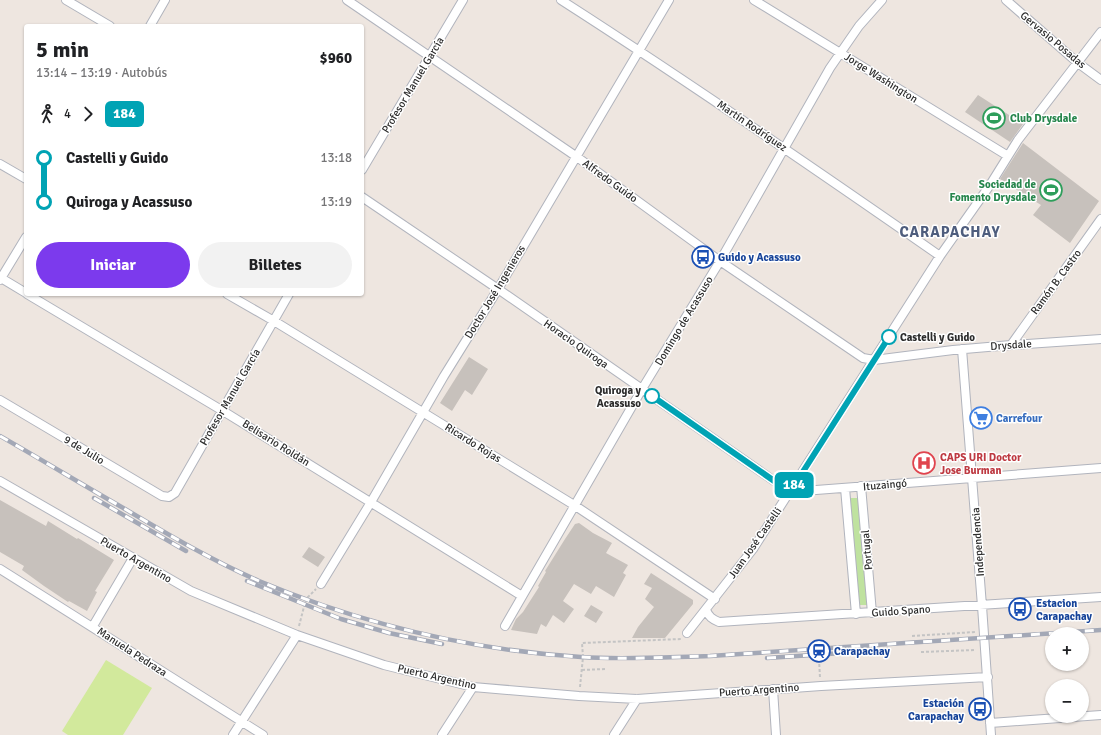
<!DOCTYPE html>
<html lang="es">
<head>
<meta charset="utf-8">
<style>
  :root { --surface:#fff; --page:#f2f2f2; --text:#202124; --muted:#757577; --accent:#7c3aed }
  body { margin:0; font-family:Signika,sans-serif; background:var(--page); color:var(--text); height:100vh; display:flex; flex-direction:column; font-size:15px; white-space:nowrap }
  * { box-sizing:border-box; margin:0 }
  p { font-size:13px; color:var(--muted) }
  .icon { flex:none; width:22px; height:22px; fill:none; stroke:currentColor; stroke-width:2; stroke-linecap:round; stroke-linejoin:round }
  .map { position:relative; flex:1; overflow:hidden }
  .side { position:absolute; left:24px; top:24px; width:340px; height:272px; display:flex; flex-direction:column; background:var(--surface); border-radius:4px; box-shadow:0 1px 3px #0004 }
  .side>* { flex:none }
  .badge { padding:0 8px; border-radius:6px; font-size:14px; line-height:26px }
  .buttons { position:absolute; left:1045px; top:627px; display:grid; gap:8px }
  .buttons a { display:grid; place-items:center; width:44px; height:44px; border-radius:50%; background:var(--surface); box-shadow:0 1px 3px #0004; font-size:20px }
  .map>.badge { position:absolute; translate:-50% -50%; box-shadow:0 0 0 2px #fff }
  .legs { display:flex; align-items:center; gap:6px; height:44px; padding:0 12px; font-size:13px }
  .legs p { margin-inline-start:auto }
  .headline { display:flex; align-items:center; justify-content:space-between; height:68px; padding:0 12px }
  h1 { font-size:22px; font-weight:700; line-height:30px }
  .button { display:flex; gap:8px; margin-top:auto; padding:8px 12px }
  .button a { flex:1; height:46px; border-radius:24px; background:var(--accent); color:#fff; font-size:16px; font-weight:700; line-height:46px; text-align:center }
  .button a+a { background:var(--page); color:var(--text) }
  ul { padding:0 12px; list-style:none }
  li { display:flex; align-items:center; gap:14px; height:44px; font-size:15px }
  li i { display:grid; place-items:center; width:6px; height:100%; margin:0 5px; background:currentColor }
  li i::after { content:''; width:10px; height:10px; margin:-5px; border:3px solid; border-radius:50%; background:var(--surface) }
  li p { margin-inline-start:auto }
  li:first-child i { background:linear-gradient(#0000 50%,currentColor 0) }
  li:last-child i { background:linear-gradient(currentColor 50%,#0000 0) }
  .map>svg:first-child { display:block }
  .green { fill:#bfe29f }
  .pitch { fill:#d2e99c }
  .building { fill:#c7c1bc }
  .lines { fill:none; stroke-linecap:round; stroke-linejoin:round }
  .minor-casing { stroke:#b1b4bd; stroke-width:10 }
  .path { stroke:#c4c4c4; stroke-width:2; stroke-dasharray:3 2; stroke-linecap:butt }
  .minor { stroke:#fff; stroke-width:8 }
  .rail-casing { stroke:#a3a8b6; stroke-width:4.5 }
  .rail { stroke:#fff; stroke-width:3; stroke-dasharray:9; stroke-linecap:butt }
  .line-1-casing { stroke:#fff; stroke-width:9 }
  .line-1 { stroke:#00a3b4; stroke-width:6 }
  .stop-1-dot { fill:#fff; stroke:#00a3b4; stroke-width:2 }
  .labels { text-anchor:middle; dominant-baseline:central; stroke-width:3; stroke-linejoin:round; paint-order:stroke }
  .street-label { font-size:11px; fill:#2d2d2d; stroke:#fff }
  .leisure-label { font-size:11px; font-weight:bold; fill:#27864d; stroke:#fff; text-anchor:start }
  .transit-label { font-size:11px; font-weight:bold; fill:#164399; stroke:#fff; text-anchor:start }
  .stop-label { font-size:11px; font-weight:bold; fill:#2d2d2d; stroke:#fff; text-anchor:start }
  .shop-label { font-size:11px; font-weight:bold; fill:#366cbe; stroke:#fff; text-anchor:start }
  .health-label { font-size:11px; font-weight:bold; fill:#be3a42; stroke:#fff; text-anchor:start }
  .district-label { font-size:15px; font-weight:bold; letter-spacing:1px; fill:#4e5d7d; stroke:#fff }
</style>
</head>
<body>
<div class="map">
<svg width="1101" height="735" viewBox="0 0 1101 735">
  <rect width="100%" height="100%" fill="#eee6e0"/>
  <path class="green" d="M849,498H859L869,605H859Z"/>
  <path class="pitch" d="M106,660L152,688L123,735H68L62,731Z"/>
  <path class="building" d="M978,95L1023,124L1010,142L965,112Z
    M1023,143L1099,201L1070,243L1033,215L1041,205L1000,179Z
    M469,357L488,369L472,395L465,390L452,411L440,403Z
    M0,500L46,526L48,521L77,539L78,538L114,560L95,591L97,592L87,611L69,601L68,602L44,586L22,570L24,566L0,552Z
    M579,523L593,533L612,543L606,553L628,565L623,573L626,575L614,597L596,586L591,594L574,584L563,601L574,609L564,623L553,615L546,627L541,624L537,634L511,630L516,619L523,612L539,587L538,586L546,572L545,571L565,539L575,524Z
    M309,547L325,557L318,567L302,557Z
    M651,573L693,600V604L665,638H632L638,627L654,607L645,599L652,588L644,584Z
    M591,605L603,612L596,623L584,616Z"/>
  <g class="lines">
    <g class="minor-casing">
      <path id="minor" d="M66,0L110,26
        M347,0L577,157L720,261L863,358L874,360L953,350L1011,345L1101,339
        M561,0C689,82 815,169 940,256
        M754,0L1008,156
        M1006,0L1078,63L1101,80
        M150,26L165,0
        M0,164L26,179
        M362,170L463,0
        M362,197L498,289L790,492
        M1,278L26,293
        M0,280L26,237
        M27,294L223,411L522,596
        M227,294L274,321L574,505L715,599
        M1011,345L1101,219
        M962,349L982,606L991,735
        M0,400L162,496L169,497L175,493L289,294
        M0,481L191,591L297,635L384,665L473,687L579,696L637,699L821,686L988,677
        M861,486L872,613
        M845,488L856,614
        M790,492L1101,468
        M0,569L263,735
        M321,584L371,502L444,376L498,289L669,0
        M706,610C709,617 712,619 719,622L1101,597
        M93,626L133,558
        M505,626L642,389L720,261L830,68L859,26L882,0
        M687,633L753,549L940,256L990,185L1018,140L1101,32
        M773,689L776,735
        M990,723L1101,715
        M233,735L297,635
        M442,735L473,687
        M614,735L637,699"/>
    </g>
    <path class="path" d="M299,626L306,599L316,589
      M912,636L975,632
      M921,652L976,650
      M819,659L820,678
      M582,670L605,669
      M580,687L583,657L582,643L681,639"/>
    <use href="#minor" class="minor"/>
    <g class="rail-casing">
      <path id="rail" d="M0,436C42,460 83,485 125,509C169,535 213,561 259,581C362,624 470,650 581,657C624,660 667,657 710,656L1101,630
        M94,498L186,551
        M247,581L341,619L389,633L442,644
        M767,658L888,650"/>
    </g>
    <use href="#rail" class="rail"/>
  </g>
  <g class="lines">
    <g class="line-1-casing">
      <path id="line-1" d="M652,396L790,492L889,337"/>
    </g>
    <use href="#line-1" class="line-1"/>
  </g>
  <defs>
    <g id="stadium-ring" transform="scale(1.15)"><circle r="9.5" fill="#fff" stroke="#2e9e5b" stroke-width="1.5"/><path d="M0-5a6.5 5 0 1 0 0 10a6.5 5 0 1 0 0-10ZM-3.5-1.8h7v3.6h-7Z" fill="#2e9e5b"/></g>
    <g id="bus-ring" transform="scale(1.15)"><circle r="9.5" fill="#fff" stroke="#1a4fb4" stroke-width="1.5"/><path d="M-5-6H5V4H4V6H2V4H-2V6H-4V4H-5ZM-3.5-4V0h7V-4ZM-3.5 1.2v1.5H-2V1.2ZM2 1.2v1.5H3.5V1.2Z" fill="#1a4fb4"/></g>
    <g id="supermarket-ring" transform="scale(1.15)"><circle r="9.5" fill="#fff" stroke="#3f7fe0" stroke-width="1.5"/><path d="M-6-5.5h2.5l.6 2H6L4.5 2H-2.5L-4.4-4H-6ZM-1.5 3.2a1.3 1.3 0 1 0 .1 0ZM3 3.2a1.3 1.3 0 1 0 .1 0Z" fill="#3f7fe0"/></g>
    <g id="hospital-ring" transform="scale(1.15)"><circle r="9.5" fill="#fff" stroke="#e0444e" stroke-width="1.5"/><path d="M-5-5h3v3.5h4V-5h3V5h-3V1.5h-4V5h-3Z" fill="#e0444e"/></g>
    <g id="station-ring" transform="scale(1.15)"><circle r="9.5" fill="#fff" stroke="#1a4fb4" stroke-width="1.5"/><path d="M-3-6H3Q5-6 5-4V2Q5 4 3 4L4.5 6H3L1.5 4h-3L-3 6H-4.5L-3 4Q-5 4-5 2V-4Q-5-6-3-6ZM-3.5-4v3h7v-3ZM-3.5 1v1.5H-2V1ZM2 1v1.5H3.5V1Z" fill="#1a4fb4"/></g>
  </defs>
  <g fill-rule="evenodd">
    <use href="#stadium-ring" x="994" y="118"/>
    <use href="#stadium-ring" x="1051" y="190"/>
    <use href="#bus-ring" x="703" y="257"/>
    <use href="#supermarket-ring" x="981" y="418"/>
    <use href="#hospital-ring" x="924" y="463"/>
    <use href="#bus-ring" x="1020" y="609"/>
    <use href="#station-ring" x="819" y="651"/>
    <use href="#bus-ring" x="980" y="709"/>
  </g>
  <g class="stop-1-dot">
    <circle cx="889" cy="337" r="7"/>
    <circle cx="652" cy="396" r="7"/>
  </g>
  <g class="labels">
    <g class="street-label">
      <text transform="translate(1053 40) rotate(40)">Gervasio Posadas</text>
      <text transform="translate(881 78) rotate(32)">Jorge Washington</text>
      <text transform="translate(413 85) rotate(-59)">Profesor Manuel García</text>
      <text transform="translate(752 126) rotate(34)">Martín Rodríguez</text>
      <text transform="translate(610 181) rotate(36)">Alfredo Guido</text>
      <text transform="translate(1056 282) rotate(-54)">Ramón B. Castro</text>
      <text transform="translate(495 292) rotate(-59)">Doctor José Ingenieros</text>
      <text transform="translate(684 321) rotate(-59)">Domingo de Acassuso</text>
      <text transform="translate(576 344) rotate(35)">Horacio Quiroga</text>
      <text transform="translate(1011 345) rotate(-4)">Drysdale</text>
      <text transform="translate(230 397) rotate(-60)">Profesor Manuel García</text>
      <text transform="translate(276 443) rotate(32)">Belisario Roldán</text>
      <text transform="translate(473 443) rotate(32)">Ricardo Rojas</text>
      <text transform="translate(84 450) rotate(31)">9 de Julio</text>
      <text transform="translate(885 485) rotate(-5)">Ituzaingó</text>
      <text transform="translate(978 542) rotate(-94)">Independencia</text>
      <text transform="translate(755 543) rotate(-55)">Juan José Castelli</text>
      <text transform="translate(867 550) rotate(-95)">Portugal</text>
      <text transform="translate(136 560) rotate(30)">Puerto Argentino</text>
      <text transform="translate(901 611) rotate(-4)">Guido Spano</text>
      <text transform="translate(132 652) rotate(33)">Manuela Pedraza</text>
      <text transform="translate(437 677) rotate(13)">Puerto Argentino</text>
      <text transform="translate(759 690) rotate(-4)">Puerto Argentino</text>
    </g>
    <g class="leisure-label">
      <text x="1010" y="118">Club Drysdale</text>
      <text x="1036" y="184" text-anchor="end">Sociedad de<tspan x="1036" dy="13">Fomento Drysdale</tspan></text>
    </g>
    <g class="transit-label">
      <text x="718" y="257">Guido y Acassuso</text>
      <text x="1036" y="603">Estacion<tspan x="1036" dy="13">Carapachay</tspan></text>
      <text x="834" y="651">Carapachay</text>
      <text x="964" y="703" text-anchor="end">Estación<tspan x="964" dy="13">Carapachay</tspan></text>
    </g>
    <g class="stop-label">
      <text x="900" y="337">Castelli y Guido</text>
      <text x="641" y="390" text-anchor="end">Quiroga y<tspan x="641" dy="13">Acassuso</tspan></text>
    </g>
    <g class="shop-label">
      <text x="996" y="418">Carrefour</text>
    </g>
    <g class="health-label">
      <text x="940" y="457">CAPS URI Doctor<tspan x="940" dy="13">Jose Burman</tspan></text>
    </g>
    <g class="district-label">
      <text x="950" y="232">CARAPACHAY</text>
    </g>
  </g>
</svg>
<div class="buttons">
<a>+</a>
<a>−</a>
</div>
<b class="badge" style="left:794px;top:485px;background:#00a3b4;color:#fff">184</b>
<section class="side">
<div class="headline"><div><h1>5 min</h1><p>13:14 – 13:19 · Autobús</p></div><b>$960</b></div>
<div class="legs"><svg class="icon" aria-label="walk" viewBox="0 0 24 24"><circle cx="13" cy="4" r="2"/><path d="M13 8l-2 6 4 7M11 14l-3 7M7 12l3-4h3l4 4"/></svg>4<svg class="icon" aria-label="forward" viewBox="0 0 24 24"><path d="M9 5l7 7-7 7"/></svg><b class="badge" style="background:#00a3b4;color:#fff">184</b></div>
<ul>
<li><i style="color:#00a3b4"></i><b>Castelli y Guido</b><p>13:18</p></li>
<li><i style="color:#00a3b4"></i><b>Quiroga y Acassuso</b><p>13:19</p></li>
</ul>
<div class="button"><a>Iniciar</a><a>Billetes</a></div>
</section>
</div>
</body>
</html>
